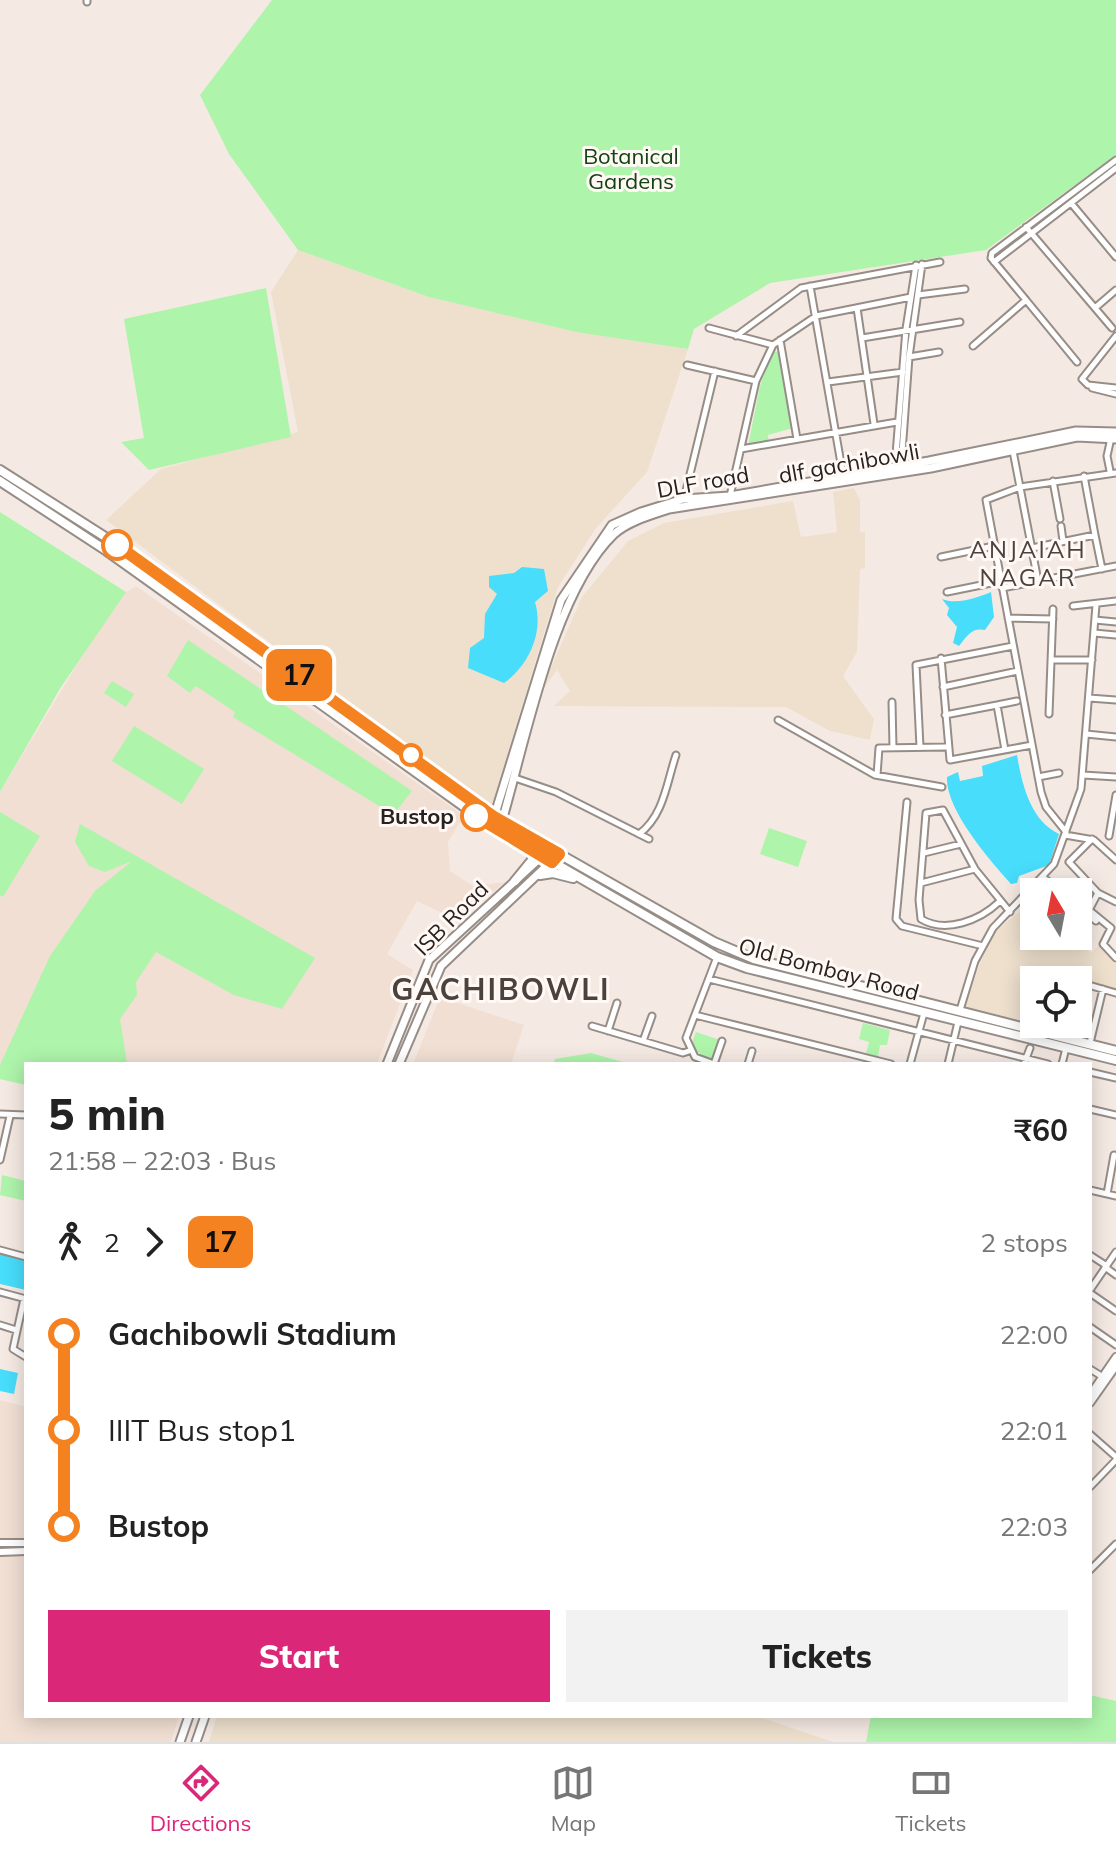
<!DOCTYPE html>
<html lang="en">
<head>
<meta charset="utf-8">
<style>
  :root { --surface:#fff; --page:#f2f2f2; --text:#222; --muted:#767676; --line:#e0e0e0; --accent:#db2777 }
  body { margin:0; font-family:Mulish,sans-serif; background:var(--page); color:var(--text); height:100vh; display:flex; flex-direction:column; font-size:30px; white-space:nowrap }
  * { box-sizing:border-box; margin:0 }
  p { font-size:26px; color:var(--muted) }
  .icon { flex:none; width:44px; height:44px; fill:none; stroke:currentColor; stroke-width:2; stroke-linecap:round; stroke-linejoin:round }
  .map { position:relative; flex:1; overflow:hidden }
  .side { position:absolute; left:24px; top:1062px; width:1068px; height:656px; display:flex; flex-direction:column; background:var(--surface); border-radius:0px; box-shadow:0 4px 20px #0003 }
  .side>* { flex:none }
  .badge { padding:0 16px; border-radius:12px; font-size:28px; line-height:52px }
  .needle { width:52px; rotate:350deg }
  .fabs { position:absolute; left:1020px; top:878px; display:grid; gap:16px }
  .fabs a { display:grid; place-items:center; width:72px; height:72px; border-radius:0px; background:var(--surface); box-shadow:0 4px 20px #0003; font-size:40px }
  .map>.badge { position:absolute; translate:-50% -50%; box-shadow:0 0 0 4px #fff }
  .legs { display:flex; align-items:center; gap:12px; height:88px; padding:0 24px; font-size:26px }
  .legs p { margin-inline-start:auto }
  .head { display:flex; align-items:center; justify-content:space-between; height:136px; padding:0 24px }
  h1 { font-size:44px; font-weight:800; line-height:60px }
  .primary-button { display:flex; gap:16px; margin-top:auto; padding:16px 24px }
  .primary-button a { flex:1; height:92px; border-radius:0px; background:var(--accent); color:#fff; font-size:32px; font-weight:800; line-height:92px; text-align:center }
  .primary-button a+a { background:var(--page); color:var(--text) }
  ul { padding:0 24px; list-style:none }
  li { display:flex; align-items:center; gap:28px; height:96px; font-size:30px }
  li i { display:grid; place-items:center; width:12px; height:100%; margin:0 10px; background:currentColor }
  li i::after { content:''; width:20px; height:20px; margin:-10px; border:6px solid; border-radius:50%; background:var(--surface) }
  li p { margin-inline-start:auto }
  li:first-child i { background:linear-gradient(#0000 50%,currentColor 0) }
  li:last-child i { background:linear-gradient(currentColor 50%,#0000 0) }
  .tab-bar { display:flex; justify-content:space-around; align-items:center; height:112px; border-top:2px solid var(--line); background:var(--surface); font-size:22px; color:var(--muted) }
  .tab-bar a { display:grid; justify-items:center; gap:4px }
  .tab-bar .active { color:var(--accent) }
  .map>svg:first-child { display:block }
  .commercial { fill:#eee0cd }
  .built { fill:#f1dfd3 }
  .green { fill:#aef4ab }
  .water { fill:#47ddfb }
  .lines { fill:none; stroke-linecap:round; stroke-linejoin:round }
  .minor-casing { stroke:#978d87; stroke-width:9 }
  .tertiary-casing { stroke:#978d87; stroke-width:10 }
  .secondary-casing { stroke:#978d87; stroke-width:11 }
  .primary-casing { stroke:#978d87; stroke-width:12 }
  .minor { stroke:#fff; stroke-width:5 }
  .tertiary { stroke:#fff; stroke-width:6 }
  .secondary { stroke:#fff; stroke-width:7 }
  .primary { stroke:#fff; stroke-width:8 }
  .line-1-casing { stroke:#fff; stroke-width:18 }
  .line-1 { stroke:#f58220; stroke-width:12 }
  .stop-1-dot { fill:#fff; stroke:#f58220; stroke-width:4 }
  .labels { text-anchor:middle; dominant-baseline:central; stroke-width:6; stroke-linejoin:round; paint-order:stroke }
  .park-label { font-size:22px; fill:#114412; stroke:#fff8f4 }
  .street-label { font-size:22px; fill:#262220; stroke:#fff8f4 }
  .stop-label { font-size:22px; font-weight:bold; fill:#262220; stroke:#fff8f4; text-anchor:end }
  .neighbourhood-label { font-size:24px; letter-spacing:2px; fill:#4b423d; stroke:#fff8f4 }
  .district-label { font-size:30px; font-weight:bold; letter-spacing:2px; fill:#4b423d; stroke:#fff8f4 }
</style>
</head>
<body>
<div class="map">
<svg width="1116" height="1742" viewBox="0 0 1116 1742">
  <rect width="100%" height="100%" fill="#f5eae3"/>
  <path class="commercial" d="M298,250L429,297L576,332L688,349L647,472L596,528L558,587L491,808L106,520L161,469L298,432L271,292Z
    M854,488L860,500V532H865V568L860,569L857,652L843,676L874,719L870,740L830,731L786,707L554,706L570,691L557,670L539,695L582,597L628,541L664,523L793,501L801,537L837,532L833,492Z
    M1029,904L1034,908V936H1069L1091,953L1099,945L1116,963V992L1078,985V980H1034V1024L965,1008L980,963L996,931Z
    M217,1716H756L833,1742H209Z"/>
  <path class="built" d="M136,586L464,816L448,842L450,871L473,886L505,882L459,921L417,901L387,954L413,970L377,1064H26V1085L0,1079V792L101,625L126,592Z
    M440,997L524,1025L511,1064H413Z
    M0,1400L26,1407V1716H179L171,1742H0Z"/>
  <path class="green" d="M272,0H1116V155L986,250L770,283L694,329L688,349L576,332L429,297L298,250L229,154L200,95Z
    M266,288L291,437L149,470L121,442L144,438L124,319Z
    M772,351L779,352L793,428L768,435L769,443L748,446L760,386Z
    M0,512L126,592L61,687L0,792Z
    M188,640L412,791L397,810L389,812L233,717L235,712L196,686L190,693L167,676Z
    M112,681L134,694L126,707L104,693Z
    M134,726L204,769L182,804L112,761Z
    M0,812L40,836L3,897L0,895Z
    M80,824L315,958L282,1009L234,995L156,952L136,982L137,995L120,1019L127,1064H26V1085L0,1079V1065L50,956L95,891L132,861L105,872L89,866L75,842Z
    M769,828L807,841L798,867L760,854Z
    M863,1023L890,1030L887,1045H880L878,1057L866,1054L869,1042L859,1039Z
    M696,1032L720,1040L714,1061L695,1051L692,1043Z
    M591,1053L630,1064H553L555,1059Z
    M2,1175L26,1181V1201L0,1195Z
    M1090,1695L1116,1701V1742H866L871,1716H1090Z"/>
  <path class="water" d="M522,567L544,569L548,591L535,602C544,632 529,665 504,683L468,668L470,648L484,638L485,614L497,594L489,587V576L514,573Z
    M991,592L994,617L985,630C972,627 967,636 959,646L953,643L957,627L947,615L949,608L942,599C956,605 977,598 991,592Z
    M1017,755C1022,784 1030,820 1059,834L1049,865L1019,876L1017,883L1011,884C990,861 945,809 947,777L958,772L960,781L983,776L982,766Z
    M0,1254L26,1260V1290L0,1284Z
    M0,1369L18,1373L14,1394L0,1391Z"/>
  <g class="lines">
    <g class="minor-casing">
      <path id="minor" d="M87,2V0
        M1071,203L1116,257
        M1026,227L1095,308L1116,290
        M994,262L1116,168
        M810,286L843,475
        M918,295L965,289
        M1026,300L991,258L992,253L1116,160
        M857,308L874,424
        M1095,308L1112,328
        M709,328L773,345
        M736,336L801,288L940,262
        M1116,336L1082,379L1088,385L1116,388
        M862,338L960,322
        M780,340L797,439
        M973,346L1026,300L1077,362
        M909,357L939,352
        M687,365L756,381
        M828,382L903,372
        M1092,388L1116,394
        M741,449L897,422
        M1013,451L1038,581
        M901,466L909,357L922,264
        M895,467L906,329L916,265
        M1110,471L1107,456L1111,438
        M1084,476L1095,535
        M1053,481L1060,519
        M730,496L756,381L773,345L816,316L911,297
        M684,499L715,371
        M1061,526L1063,541
        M1032,548L1095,535L1102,569
        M941,557L994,546
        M1002,588L1116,566
        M947,592L1001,581
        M1073,606L1116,601
        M1008,618L1053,619
        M1095,620L1116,622
        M1094,633L1116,635
        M941,658L950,760L1032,745
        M1053,660H1092
        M943,687L1018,671
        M1089,698L1116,700
        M892,702L893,748
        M997,705L1017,701
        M1049,714L1053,609
        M945,715L997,705L1005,750
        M778,720L875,775L942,787
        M1086,734L1116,737
        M920,747L916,665L1013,646
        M877,775L879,748L946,747
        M1083,775L1116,777
        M1038,777L1059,773
        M515,778L556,792L649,839
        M907,802L896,919L902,926L983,946
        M1066,832L1046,807L1041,792L986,500L1020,487L1116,473
        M639,834C664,816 667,781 676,755
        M1065,835L1094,840L1116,860
        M1109,836L1116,795
        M1092,839L1069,862L1098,893L1089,910L1111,928L1103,944L1116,958
        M924,853L961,844
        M1044,878L1061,892
        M921,883L975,869
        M1098,893L1116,902
        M999,902C980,920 946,934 921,919L919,900L926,813L943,810L975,869L1010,912
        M1078,906L1096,921
        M1057,976L1070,980
        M709,979L1048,1064
        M1078,982L1116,993
        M960,1010L975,961L993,928L1054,864L1081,789L1096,605
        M695,1015L891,1064
        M592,1026L683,1053L689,1051
        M608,1031L617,1003
        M643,1041L652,1016
        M1090,1043L1103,989
        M714,1064L695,1057L686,1038L717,957
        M714,1064L722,1041
        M748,1064L752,1051
        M910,1064L924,1013
        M948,1064L958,1022
        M1024,1064L1030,1048
        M1062,1064L1066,1048
        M1090,1072L1116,1078
        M1090,1109L1116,1115
        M0,1114L26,1115
        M0,1160L10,1116
        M1090,1190L1116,1196
        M1107,1194L1114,1155
        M0,1250L26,1257
        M1090,1255L1107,1266
        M1105,1267L1116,1275
        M1090,1290L1116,1252
        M0,1292L26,1299
        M1090,1293L1116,1311
        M24,1299L13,1349L26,1357
        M0,1325L16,1330
        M1090,1327L1116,1345
        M1090,1369L1103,1377
        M1090,1434L1116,1457
        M1090,1487L1116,1460
        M1090,1570L1116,1544"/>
    </g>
    <g class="tertiary-casing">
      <path id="tertiary" d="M1090,1395L1116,1357
        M1090,1403L1116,1366
        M0,1543H26
        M0,1552L26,1551"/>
    </g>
    <g class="secondary-casing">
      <path id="secondary" d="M494,817L561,600L612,525L641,512L683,499L730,496L929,461L1076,431L1116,432
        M502,821C526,740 553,593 614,534C629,521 651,515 669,509L931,468L1077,437L1116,439
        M387,1064L429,960L550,849
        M399,1064L441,966L559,854
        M180,1742L189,1716
        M196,1742L205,1716"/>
    </g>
    <g class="primary-casing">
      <path id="primary" d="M0,470L113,542L494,817L714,942L754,959L1116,1051
        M0,481L107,551L494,828L717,957L747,968L1116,1060
        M540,875L553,873L573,878
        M515,881L533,859L530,849"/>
    </g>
    <use href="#minor" class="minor"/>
    <use href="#tertiary" class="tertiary"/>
    <use href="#secondary" class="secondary"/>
    <use href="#primary" class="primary"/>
  </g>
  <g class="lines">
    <g class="line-1-casing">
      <path id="line-1" d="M117,545L494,817L559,854L552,862L476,816"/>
    </g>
    <use href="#line-1" class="line-1"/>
  </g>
  <g class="stop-1-dot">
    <circle cx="117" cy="545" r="14"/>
    <circle cx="411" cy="755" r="10"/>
    <circle cx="476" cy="816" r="14"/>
  </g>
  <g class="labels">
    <g class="park-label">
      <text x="631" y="156">Botanical<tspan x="631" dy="25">Gardens</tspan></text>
    </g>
    <g class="street-label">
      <text transform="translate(849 463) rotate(-10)">dlf gachibowli</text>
      <text transform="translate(703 482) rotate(-10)">DLF road</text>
      <text transform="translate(451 918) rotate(-45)">ISB Road</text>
      <text transform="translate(829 969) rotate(15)">Old Bombay Road</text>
    </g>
    <g class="stop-label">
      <text x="454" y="816">Bustop</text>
    </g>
    <g class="neighbourhood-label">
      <text x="1028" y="549">ANJAIAH<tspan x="1028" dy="28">NAGAR</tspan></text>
    </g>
    <g class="district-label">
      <text x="501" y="989">GACHIBOWLI</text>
    </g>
  </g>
</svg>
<div class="fabs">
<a><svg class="needle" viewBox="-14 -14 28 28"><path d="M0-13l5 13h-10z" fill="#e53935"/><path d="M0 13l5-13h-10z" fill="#767676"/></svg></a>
<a><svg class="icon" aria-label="locate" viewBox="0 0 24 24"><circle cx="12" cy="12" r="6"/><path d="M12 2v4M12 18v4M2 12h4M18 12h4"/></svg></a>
</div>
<b class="badge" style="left:299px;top:675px;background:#f58220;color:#111">17</b>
<section class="side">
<div class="head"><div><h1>5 min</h1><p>21:58 – 22:03 · Bus</p></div><b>₹60</b></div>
<div class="legs"><svg class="icon" aria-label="walk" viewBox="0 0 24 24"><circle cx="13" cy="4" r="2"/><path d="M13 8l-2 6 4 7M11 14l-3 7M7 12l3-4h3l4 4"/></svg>2<svg class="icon" aria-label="forward" viewBox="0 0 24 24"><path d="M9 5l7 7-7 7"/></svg><b class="badge" style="background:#f58220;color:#111">17</b><p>2 stops</p></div>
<ul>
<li><i style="color:#f58220"></i><b>Gachibowli Stadium</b><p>22:00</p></li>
<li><i style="color:#f58220"></i><span>IIIT Bus stop1</span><p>22:01</p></li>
<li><i style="color:#f58220"></i><b>Bustop</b><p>22:03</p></li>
</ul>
<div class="primary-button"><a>Start</a><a>Tickets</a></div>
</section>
</div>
<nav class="tab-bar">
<a class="active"><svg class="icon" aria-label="directions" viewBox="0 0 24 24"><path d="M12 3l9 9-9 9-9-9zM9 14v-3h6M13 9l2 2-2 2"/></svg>Directions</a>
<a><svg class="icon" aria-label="map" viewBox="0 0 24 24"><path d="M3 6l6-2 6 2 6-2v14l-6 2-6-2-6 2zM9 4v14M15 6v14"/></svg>Map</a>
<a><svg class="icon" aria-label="tickets" viewBox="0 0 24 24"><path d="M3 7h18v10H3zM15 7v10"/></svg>Tickets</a>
</nav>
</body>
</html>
